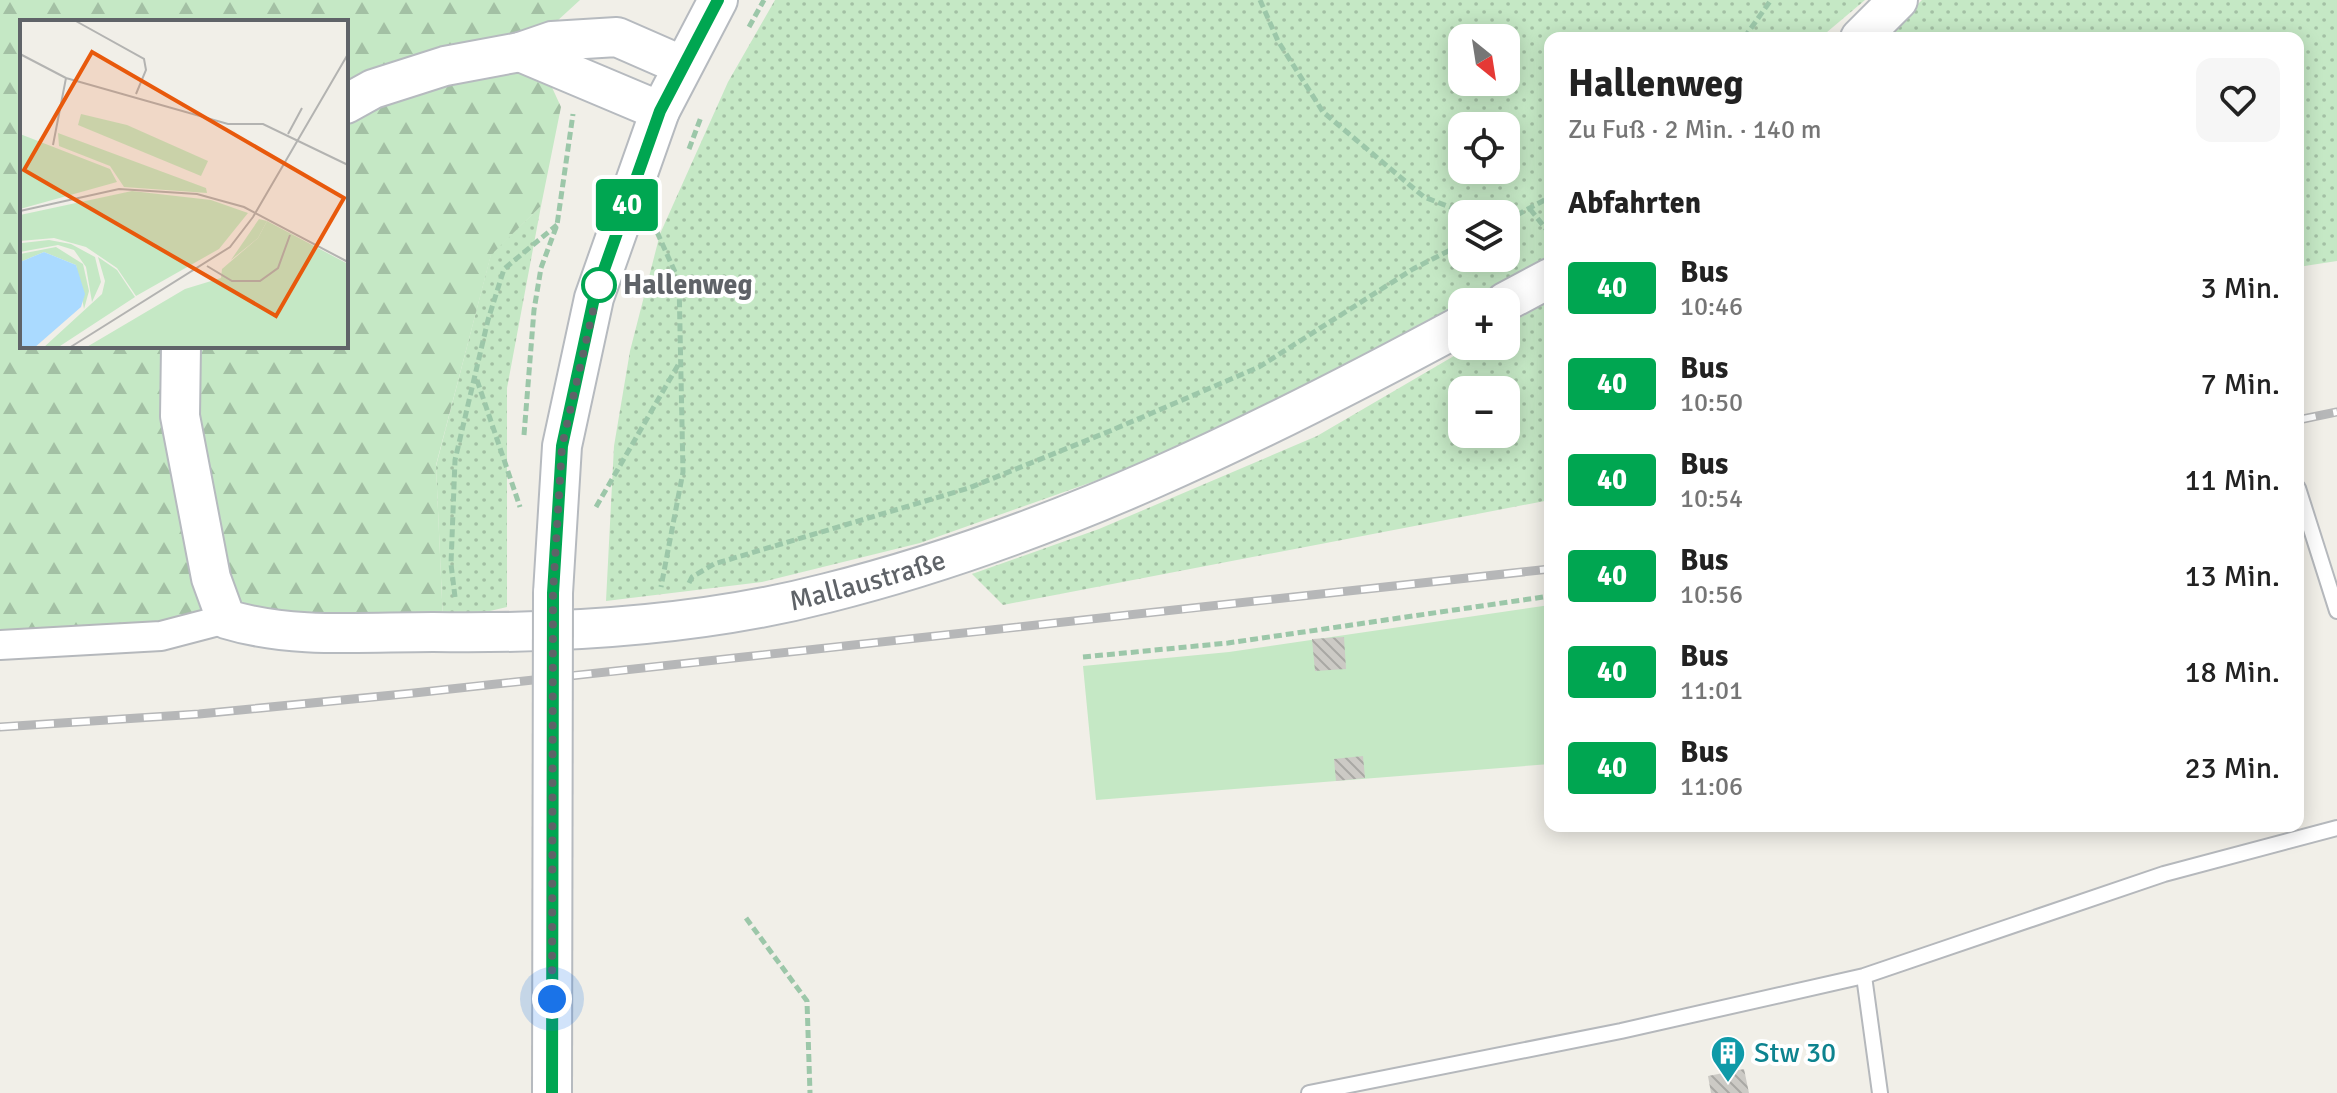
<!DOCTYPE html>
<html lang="de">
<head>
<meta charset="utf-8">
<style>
  :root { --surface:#fff; --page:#f6f6f6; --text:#222; --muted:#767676 }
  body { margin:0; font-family:Signika,sans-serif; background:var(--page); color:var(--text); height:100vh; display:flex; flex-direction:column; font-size:30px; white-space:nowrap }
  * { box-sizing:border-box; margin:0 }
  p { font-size:26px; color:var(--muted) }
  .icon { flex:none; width:44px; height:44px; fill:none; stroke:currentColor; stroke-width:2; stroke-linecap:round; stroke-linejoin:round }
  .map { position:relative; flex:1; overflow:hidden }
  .drawer { position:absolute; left:1544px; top:32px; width:760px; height:800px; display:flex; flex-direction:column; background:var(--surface); border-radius:16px; box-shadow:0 4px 20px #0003 }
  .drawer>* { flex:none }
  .badge { padding:0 16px; border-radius:6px; font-size:28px; line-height:52px }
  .needle { width:52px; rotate:150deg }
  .fabs { position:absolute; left:1448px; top:24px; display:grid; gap:16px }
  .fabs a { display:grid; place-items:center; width:72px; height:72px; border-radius:16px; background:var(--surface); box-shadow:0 4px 20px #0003; font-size:40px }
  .you { position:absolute; width:40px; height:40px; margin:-20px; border:6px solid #fff; border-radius:50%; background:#1a73e8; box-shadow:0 0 0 12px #1a73e833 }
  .map>.badge { position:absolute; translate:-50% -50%; box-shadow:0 0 0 4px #fff }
  h2 { padding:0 24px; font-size:30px; line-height:72px }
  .round { display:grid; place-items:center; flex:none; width:84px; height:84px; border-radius:16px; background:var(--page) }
  .headline { display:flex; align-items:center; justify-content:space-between; height:136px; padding:0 24px }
  h1 { font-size:38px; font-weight:800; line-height:60px }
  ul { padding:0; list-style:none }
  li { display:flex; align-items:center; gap:24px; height:96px; padding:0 24px }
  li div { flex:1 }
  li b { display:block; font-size:30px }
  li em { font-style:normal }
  li .badge { min-width:88px; font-weight:700; text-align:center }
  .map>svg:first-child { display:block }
  .grass { fill:url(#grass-dots); fill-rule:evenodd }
  .forest { fill:url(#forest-firs); fill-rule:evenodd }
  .green { fill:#c5e8c5 }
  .building { fill:url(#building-back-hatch) }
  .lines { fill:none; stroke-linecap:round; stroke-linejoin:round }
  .lane-casing { stroke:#b5b8bc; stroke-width:18 }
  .street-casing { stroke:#b5b8bc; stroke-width:32 }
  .secondary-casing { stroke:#b6babf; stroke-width:42 }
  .path { stroke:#9cc7a9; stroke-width:5; stroke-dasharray:8 4; stroke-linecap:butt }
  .lane { stroke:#fff; stroke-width:14 }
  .street { stroke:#fff; stroke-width:28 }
  .secondary { stroke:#fff; stroke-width:38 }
  .rail-casing { stroke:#b6b7b8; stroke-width:9 }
  .rail { stroke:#fff; stroke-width:6; stroke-dasharray:18; stroke-linecap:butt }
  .secondary-bridge-casing { stroke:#b6babf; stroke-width:42; stroke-linecap:butt }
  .secondary-bridge { stroke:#fff; stroke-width:38 }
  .line-casing { stroke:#fff; stroke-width:18 }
  .line { stroke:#00a651; stroke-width:12 }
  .walk { stroke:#5f6368; stroke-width:8; stroke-dasharray:0 14.4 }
  .stop-dot { fill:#fff; stroke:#00a651; stroke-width:4 }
  .labels { text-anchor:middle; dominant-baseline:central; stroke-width:8; stroke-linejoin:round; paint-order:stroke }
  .stop-label { font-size:28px; font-weight:bold; fill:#5f6368; stroke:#fff; text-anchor:start }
  .street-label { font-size:28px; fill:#5f6368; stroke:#fff }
  .culture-label { font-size:28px; fill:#0d838f; stroke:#fff; text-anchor:start }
  .inset-road { fill:none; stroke:#b3b3b1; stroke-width:2 }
  .view { fill:#e8590c; fill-opacity:0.15; stroke:#e8590c; stroke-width:4 }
  .inset-edge { fill:none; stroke:#5f6368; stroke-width:4 }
</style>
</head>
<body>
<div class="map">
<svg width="2337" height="1093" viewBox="0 0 2337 1093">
  <defs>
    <pattern id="grass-dots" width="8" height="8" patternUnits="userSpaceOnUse" patternTransform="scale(2)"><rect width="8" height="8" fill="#c5e8c5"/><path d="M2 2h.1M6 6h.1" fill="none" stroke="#a3c0a4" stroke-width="1.8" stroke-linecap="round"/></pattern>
    <pattern id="forest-firs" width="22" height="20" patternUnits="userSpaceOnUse" patternTransform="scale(2)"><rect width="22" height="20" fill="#c5e8c5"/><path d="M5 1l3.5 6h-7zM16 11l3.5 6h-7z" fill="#a3c0a4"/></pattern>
    <pattern id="building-back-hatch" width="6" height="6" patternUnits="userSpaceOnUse" patternTransform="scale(2)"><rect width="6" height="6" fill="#cccac5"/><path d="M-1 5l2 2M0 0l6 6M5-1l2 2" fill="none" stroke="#a9a8a4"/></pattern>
  </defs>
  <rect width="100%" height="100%" fill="#f1efe8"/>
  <path class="grass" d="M775,0H1865L1820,38H1550V256C1525,272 1492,302 1462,302V308L1303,393L1112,475L920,543L762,582L606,601L614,446L630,351L660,234L728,82ZM1462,38H1506V82H1462ZM1462,126H1506V170H1462ZM1462,214H1506V258H1462Z
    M1922,0H2337V261L2298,267V38H1884Z
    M541,206L507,388V607L443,622L436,466L491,254Z
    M1550,300V500L1003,605L972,574L1099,529L1317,436L1471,346H1506V326ZM1506,390V434H1462V390Z"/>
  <path class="forest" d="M0,0H580L532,44L561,107L541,206L491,255L436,465L443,622L0,637ZM22,22H346V346H22Z"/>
  <path class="green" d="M1550,605V764L1096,800L1083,666L1229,652Z"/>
  <path class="building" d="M1344,637L1346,669L1315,671L1312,639Z
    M1363,756L1365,778L1336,781L1334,759Z
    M1744,1069L1749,1093H1711L1708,1076Z"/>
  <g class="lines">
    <g class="lane-casing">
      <path id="lane" d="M2298,488L2337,611
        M1864,976L1880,1093
        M1309,1093L1621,1031L1864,976L2164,874L2337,828"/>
    </g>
    <g class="street-casing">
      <path id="street" d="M0,645L161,636L226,619"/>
    </g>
    <g class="secondary-casing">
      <g id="secondary">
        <path d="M1860,38L1898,0"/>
        <path d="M520,52L660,111"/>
        <path d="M346,104L373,89L445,66L520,52L552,41L617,37L681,65"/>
        <path d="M1505,302L1550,278"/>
        <path id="s1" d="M181,346L180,416L211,578L226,619C291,639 364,632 433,632C564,634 700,626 827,593C1051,537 1260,434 1462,325"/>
        <path d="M553,593L562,446L594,298L660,111L718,0"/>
      </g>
    </g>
    <path class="path" d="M1260,0L1278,41L1323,112L1424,197L1468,214
      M749,27L764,0
      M1744,38L1771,0
      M689,149L701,117
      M1530,209L1550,234
      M1506,221L1550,197
      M657,232L679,281L683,472L661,587
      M477,380L520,507
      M524,435L534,310L541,268L557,225L573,114
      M596,507L681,360
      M689,583L692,577L714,564L969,488L1110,431L1259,367L1413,269L1462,244
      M455,597L451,564L455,460L488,320L504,269L557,225
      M1083,657L1228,643L1550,596
      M746,918L807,1001L810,1093"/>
    <use href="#lane" class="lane"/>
    <use href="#street" class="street"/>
    <use href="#secondary" class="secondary"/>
    <g class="rail-casing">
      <path id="rail" d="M2298,420L2337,412
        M0,727L199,714L414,693L1550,569"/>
    </g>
    <use href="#rail" class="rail"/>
    <g class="secondary-bridge-casing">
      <path id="secondary-bridge" d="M552,1093L553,593"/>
    </g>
    <use href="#secondary-bridge" class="secondary-bridge"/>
  </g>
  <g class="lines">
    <g class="line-casing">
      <path id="line" d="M552,1093L553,593L562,446L594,298L660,111L718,0"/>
    </g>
    <use href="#line" class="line"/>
    <path class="walk" d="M552,999L553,593L562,446L599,285"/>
  </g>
  <defs>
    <g id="building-pin" transform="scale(1.8)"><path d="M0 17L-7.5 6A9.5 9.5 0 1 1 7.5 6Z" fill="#0f9aa8" stroke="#fff"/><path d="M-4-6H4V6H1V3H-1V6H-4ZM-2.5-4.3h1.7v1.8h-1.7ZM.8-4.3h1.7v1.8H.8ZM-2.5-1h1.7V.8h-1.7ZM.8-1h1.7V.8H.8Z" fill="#fff"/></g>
  </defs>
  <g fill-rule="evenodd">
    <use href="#building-pin" x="1728" y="1053"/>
  </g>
  <circle class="stop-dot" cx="599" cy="285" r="16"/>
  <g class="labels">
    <g class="stop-label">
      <text x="623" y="285">Hallenweg</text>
    </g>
    <g class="street-label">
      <text stroke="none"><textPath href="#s1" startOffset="926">Mallaustraße</textPath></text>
    </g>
    <g class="culture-label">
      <text x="1754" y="1053">Stw 30</text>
    </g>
  </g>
  <g transform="translate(20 20)">
    <rect width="328" height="328" fill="#f1efe8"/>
    <path d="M38,113L186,168L187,173L104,167L90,146L39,126ZM0,114L90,149L97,162L0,189ZM112,171L191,180L228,193L199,229L116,276L97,248L66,227L34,218L0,221V195ZM239,199L247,201L238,218L211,240ZM29,220L51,224L75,237L81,262L72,282L66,247L54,230L38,225L0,232L2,223ZM36,227L63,244L69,271L64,289L56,245L24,232L0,242V234ZM78,237L97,250L115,277L37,328H23L82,274L85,261Z" fill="#c5e8c5"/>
    <path d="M247,201L328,244V328H65L165,269L201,258L202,249L238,218Z" fill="#c5e8c5"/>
    <path d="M61,94L107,105L188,141L181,156L58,105Z" fill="#c5e8c5"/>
    <path d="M24,232L56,245L65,274L61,287L14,328H0V242Z" fill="#aadaff"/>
    <path class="inset-road" d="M54,0L124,39L126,50L116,74M0,34L46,58M268,114L282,88M33,125L46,58L208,104H243L328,145M0,191L99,169L177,174L224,187L328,242M187,246L212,261H240L258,248L270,215M49,328L210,227L233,197L328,34"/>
    <path class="view" d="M72,32L324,178L256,296L4,150Z"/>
    <rect width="328" height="328" class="inset-edge"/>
  </g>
</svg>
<div class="fabs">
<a><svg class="needle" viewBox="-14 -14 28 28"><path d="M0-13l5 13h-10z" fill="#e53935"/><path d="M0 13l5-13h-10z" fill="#767676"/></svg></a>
<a><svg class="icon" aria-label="locate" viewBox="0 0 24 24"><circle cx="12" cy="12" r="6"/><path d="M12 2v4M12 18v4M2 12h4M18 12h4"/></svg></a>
<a><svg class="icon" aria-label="layers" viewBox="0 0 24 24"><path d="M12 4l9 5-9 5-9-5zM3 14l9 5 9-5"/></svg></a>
<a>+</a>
<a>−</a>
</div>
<div class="you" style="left:552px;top:999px"></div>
<b class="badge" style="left:627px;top:205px;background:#00a651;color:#fff">40</b>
<section class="drawer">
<div class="headline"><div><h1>Hallenweg</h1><p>Zu Fuß · 2 Min. · 140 m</p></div><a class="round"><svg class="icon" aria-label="heart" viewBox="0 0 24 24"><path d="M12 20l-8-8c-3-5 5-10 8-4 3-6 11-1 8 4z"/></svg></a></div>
<h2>Abfahrten</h2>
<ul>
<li><span class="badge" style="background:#00a651;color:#fff">40</span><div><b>Bus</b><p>10:46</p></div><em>3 Min.</em></li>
<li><span class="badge" style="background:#00a651;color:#fff">40</span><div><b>Bus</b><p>10:50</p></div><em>7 Min.</em></li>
<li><span class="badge" style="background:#00a651;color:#fff">40</span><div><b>Bus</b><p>10:54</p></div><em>11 Min.</em></li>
<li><span class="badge" style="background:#00a651;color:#fff">40</span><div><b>Bus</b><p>10:56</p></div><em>13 Min.</em></li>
<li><span class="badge" style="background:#00a651;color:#fff">40</span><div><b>Bus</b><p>11:01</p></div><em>18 Min.</em></li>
<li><span class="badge" style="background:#00a651;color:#fff">40</span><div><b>Bus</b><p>11:06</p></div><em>23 Min.</em></li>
</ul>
</section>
</div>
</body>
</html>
